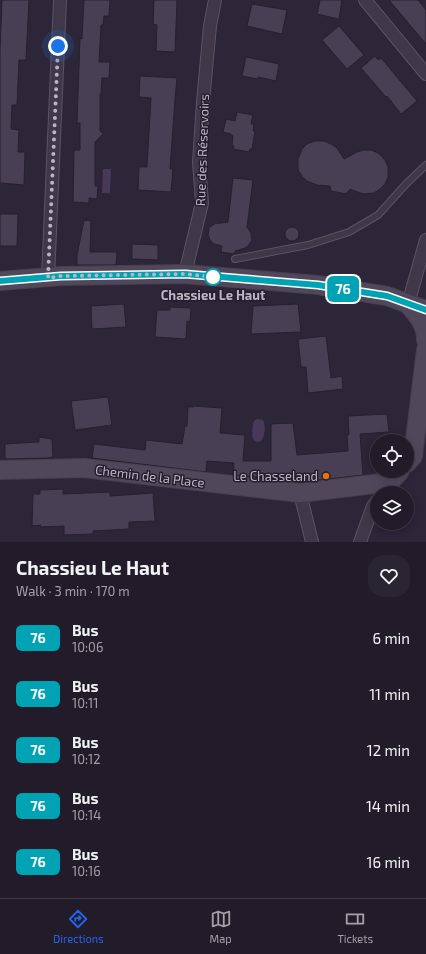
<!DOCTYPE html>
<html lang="en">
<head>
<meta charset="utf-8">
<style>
  :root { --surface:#221c2a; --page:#2a2532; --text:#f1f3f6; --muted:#a2a1a8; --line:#3f3a47; --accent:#2563eb }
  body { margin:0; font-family:"Exo 2",sans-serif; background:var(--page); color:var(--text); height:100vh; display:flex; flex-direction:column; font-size:15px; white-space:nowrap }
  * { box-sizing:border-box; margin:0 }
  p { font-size:13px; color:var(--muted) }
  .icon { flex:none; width:22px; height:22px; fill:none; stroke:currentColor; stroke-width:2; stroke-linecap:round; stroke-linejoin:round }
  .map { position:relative; height:542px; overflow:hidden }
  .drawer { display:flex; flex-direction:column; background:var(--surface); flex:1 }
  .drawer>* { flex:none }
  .badge { padding:0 8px; border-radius:6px; font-size:14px; line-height:26px }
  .tools { position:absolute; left:370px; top:434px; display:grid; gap:8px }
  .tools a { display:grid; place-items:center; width:44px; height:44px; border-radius:50%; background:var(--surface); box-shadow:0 2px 10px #0003,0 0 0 1px var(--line); font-size:20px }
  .you { position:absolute; width:20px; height:20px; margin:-10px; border:3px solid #fff; border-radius:50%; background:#1a73e8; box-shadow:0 0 0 6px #1a73e833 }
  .map>.badge { position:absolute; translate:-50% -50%; box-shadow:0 0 0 2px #fff }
  .round { display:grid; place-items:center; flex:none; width:42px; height:42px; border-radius:16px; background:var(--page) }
  .overview { display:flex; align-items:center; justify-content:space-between; height:68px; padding:0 16px }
  h1 { font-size:19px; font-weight:700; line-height:30px }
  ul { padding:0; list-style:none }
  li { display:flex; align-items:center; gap:12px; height:56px; padding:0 16px }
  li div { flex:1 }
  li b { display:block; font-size:15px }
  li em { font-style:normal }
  li .badge { min-width:44px; font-weight:700; text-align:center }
  .dock { display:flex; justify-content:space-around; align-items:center; height:56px; border-top:1px solid var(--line); background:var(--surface); font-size:11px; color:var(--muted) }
  .dock a { display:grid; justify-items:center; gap:2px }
  .dock .on { color:var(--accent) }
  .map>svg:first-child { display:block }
  .water { fill:#48395b }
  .building { fill:#483f55; stroke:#27202f }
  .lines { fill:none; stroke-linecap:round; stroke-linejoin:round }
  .lane-casing { stroke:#5b5463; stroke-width:8 }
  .street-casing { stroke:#5b5463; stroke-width:14 }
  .secondary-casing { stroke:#463f4e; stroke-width:20 }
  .lane { stroke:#403848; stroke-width:6 }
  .street { stroke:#403848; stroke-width:12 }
  .secondary { stroke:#51475b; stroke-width:18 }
  .line-casing { stroke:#fff; stroke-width:9 }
  .line { stroke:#00a3b4; stroke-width:6 }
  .walk { stroke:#bbb4c4; stroke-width:4; stroke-dasharray:0 7.2 }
  .stop-dot { fill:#fff; stroke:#00a3b4; stroke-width:2 }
  .food-dot { fill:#e8710a; stroke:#251e2d; stroke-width:1.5 }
  .labels { text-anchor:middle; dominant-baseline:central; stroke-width:3; stroke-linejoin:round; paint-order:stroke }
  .street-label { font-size:13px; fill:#bbb4c4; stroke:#251e2d }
  .stop-label { font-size:13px; font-weight:bold; fill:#bbb4c4; stroke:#251e2d }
  .poi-label { font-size:13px; fill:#bbb4c4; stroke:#251e2d; text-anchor:end }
</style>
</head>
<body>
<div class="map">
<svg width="426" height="542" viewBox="0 0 426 542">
  <rect width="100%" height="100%" fill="#2d2538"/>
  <path class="water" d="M103,169H111L110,193H102Z
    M258,419L263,420C266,426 265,436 261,441C258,442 257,443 254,440C251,438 252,422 255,420C256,419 257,419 258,419Z"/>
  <path class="building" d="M2,0H29L26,60H19L17,105H12L11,129L19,130L18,152H25L24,185L0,183V51Z
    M84,0H110L109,16H104L103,25H101L99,62H110L109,78H102L101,94H100V131L103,134L95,142V186H98L97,199L89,198V203L73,202L74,150H80V123H77L80,38L82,39Z
    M154,0H177L175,52L156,51L157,25L153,24Z
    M320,0H342L339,19L317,14Z
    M389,0H418L426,10V44Z
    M252,4L287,10L282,34L247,26Z
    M339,26L364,55L347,69L322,40Z
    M375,56L378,60L381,58L417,101L401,114L387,96L386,97L361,68Z
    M246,57L279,64L276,81L258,77V79L242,76Z
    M140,76L177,78L175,99L170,169H173L171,192L138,190L139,167H147L151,98L139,97Z
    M237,112L253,115L251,124H254L253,131H255L252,149H250L249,152L233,149L234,146H232L233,136L231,135V134L223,132L226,119L235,121Z
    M314,141H324L331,144L337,148L344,159L357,152L364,150H371L378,153L385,160L388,167V177L385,184L380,189L374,193L363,194L350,189L346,194L331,191L330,186L317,185L307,181L302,176L298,170V159L302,149L307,144Z
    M233,178L253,180L247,227L251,233L252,240L248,246L245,248L235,251L234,254L221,252L222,246L214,244L210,240L208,235L209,228L214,224L228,222Z
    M0,214H18L17,246H0Z
    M84,220L91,221L90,252H117L116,265H77V255Z
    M285 234a7 7 0 1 1 14 0a7 7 0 1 1-14 0Z
    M132,244L158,245V260L132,259Z
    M124,304L126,327L92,329L91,306Z
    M298,304L301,332L251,334L253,306Z
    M170,307L191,308L190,322L187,321L186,339L155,337L157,310H170Z
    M326,336L331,378L342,376L343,389L308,393L306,367H301L298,339Z
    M108,397L112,425L75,430L71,401Z
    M193,406L222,408L220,433L245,435L243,461H271V424L293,423L297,455L348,451L347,435H349L348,416L387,414L389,432L360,434L363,475L312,481H306V477H255L233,475L234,463L207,461L206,472L92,458L94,444L145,450L146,440L182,444L185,426H187L188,407H193Z
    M39,437L52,439L53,457L47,458L5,459V444L39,442Z
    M63,489V494L110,492V496L153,493L155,521L129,522V529L93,531V534L64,535V526L40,527L41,525L32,526L33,494H40V490Z"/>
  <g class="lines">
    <g class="lane-casing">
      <path id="lane" d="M235,259L308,245L349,232L378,215L407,183L426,165"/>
    </g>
    <g class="street-casing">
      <path id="street" d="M365,0L426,74
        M185,274L202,203L199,162L203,102L210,26L215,0
        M48,278L60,0
        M408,304L426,240
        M300,493L312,542
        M360,542L373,506L377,501"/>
    </g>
    <g class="secondary-casing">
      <path id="secondary" d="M0,281L61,276L185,274L318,285L387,296L426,310
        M408,304C418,316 426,324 426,340
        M407,463L413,456L426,350
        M0,470L84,468L300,493L390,482L400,471"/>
    </g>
    <use href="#lane" class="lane"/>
    <use href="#street" class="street"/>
    <use href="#secondary" class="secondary"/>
  </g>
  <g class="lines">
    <g class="line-casing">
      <path id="line" d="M0,281L61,276L185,274L318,285L387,296L426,310"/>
    </g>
    <use href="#line" class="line"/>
    <path class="walk" d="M58,46L48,278L61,276L185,274L213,277"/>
  </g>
  <circle class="stop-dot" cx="213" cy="277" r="8"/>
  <circle class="food-dot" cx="326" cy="476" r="4"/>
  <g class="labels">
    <g class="street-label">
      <text transform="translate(202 150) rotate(-88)">Rue des Réservoirs</text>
      <text transform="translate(150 476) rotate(7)">Chemin de la Place</text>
    </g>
    <g class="stop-label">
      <text x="213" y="295">Chassieu Le Haut</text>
    </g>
    <g class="poi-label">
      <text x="318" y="476">Le Chasseland</text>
    </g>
  </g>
</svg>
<div class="tools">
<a><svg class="icon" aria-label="locate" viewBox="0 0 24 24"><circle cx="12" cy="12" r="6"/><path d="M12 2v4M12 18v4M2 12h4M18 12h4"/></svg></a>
<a><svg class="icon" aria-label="layers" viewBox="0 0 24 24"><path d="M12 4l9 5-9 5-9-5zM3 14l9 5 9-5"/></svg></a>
</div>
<div class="you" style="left:58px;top:46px"></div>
<b class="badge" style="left:343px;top:289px;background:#00a3b4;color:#fff">76</b>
</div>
<section class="drawer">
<div class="overview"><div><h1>Chassieu Le Haut</h1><p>Walk · 3 min · 170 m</p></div><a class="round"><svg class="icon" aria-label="heart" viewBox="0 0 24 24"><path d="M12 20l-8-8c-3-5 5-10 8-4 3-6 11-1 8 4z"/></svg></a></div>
<ul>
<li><span class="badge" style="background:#00a3b4;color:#fff">76</span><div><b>Bus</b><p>10:06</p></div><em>6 min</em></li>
<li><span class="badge" style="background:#00a3b4;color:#fff">76</span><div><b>Bus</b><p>10:11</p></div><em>11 min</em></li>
<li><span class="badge" style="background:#00a3b4;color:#fff">76</span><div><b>Bus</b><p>10:12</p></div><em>12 min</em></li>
<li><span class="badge" style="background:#00a3b4;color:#fff">76</span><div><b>Bus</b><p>10:14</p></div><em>14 min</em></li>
<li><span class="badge" style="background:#00a3b4;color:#fff">76</span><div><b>Bus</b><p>10:16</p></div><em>16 min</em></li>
</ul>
</section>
<nav class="dock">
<a class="on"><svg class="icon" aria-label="directions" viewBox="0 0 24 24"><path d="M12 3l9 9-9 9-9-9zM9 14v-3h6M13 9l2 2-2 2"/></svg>Directions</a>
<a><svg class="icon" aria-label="map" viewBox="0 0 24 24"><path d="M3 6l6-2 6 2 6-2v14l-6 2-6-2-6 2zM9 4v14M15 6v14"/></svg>Map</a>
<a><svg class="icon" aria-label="tickets" viewBox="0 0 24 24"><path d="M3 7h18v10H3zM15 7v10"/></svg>Tickets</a>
</nav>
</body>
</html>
